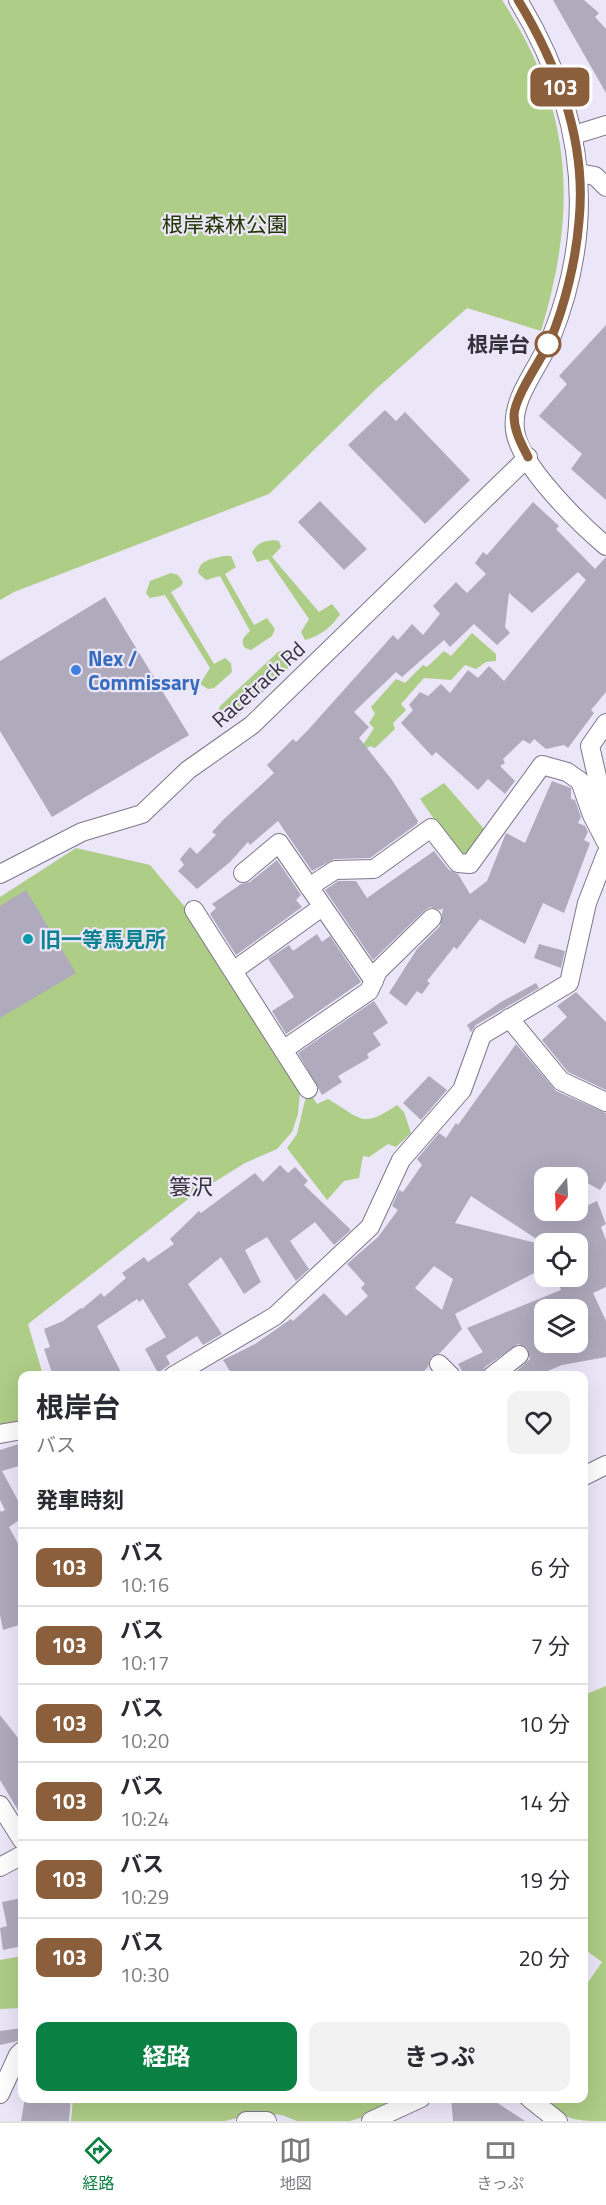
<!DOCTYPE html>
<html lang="ja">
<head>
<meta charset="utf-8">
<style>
  :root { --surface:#fff; --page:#f2f2f3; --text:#2b2b33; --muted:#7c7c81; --line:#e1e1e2; --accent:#0b8043 }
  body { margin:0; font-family:"Titillium Web","Noto Sans JP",sans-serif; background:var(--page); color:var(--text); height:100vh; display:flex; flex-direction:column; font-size:22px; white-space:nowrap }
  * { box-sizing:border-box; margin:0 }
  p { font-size:20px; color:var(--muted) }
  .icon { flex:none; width:33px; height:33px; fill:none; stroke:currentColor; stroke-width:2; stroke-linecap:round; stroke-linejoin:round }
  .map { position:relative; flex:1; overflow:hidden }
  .drawer { position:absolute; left:18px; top:1371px; width:570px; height:732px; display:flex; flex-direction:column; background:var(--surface); border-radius:12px; box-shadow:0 6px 24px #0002 }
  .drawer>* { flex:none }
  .badge { padding:0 12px; border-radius:9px; font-size:21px; line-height:39px }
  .needle { width:39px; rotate:198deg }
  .buttons { position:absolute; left:534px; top:1167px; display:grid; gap:12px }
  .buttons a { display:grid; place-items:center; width:54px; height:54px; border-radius:12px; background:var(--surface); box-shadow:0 6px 24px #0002; font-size:30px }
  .map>.badge { position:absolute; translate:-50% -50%; box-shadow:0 0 0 3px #fff }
  h2 { padding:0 18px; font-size:22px; line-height:54px }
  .round { display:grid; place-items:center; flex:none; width:63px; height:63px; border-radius:12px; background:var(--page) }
  .head { display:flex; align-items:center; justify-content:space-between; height:102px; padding:0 18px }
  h1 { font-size:28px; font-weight:700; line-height:45px }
  .cta { display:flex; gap:12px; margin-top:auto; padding:12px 18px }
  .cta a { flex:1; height:69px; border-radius:12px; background:var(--accent); color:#fff; font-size:24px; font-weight:700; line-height:69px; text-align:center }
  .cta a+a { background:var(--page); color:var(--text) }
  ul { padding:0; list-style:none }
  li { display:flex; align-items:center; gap:18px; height:78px; padding:0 18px; border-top:2px solid var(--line) }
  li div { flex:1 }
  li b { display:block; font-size:22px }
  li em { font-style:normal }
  li .badge { min-width:66px; font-weight:700; text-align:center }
  .tab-bar { display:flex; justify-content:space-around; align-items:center; height:84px; border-top:2px solid var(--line); background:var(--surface); font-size:16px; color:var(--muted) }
  .tab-bar a { display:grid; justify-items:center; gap:3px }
  .tab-bar .selected { color:var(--accent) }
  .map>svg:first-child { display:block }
  .green { fill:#aecd86 }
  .building { fill:#afaabc; fill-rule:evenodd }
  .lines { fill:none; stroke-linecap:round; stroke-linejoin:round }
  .minor-casing { stroke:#7d7889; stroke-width:20 }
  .minor { stroke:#fff; stroke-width:18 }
  .line-casing { stroke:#fff; stroke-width:14 }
  .line { stroke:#8b5e3c; stroke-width:9 }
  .stop-dot { fill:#fff; stroke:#8b5e3c; stroke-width:3 }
  .shop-dot { fill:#3f7fe0; stroke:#ece6f9; stroke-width:2 }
  .culture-dot { fill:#0f9aa8; stroke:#ece6f9; stroke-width:2 }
  .labels { text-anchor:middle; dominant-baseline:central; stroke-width:4.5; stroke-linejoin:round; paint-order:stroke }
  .park-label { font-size:21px; fill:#223500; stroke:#ece6f9 }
  .stop-label { font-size:21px; font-weight:bold; fill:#323038; stroke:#ece6f9; text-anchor:end }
  .shop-label { font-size:21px; font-weight:bold; fill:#366cbe; stroke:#ece6f9; text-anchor:start }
  .street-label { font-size:21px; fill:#323038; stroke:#ece6f9 }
  .culture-label { font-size:21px; font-weight:bold; fill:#0d838f; stroke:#ece6f9; text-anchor:start }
  .neighbourhood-label { font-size:22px; fill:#323038; stroke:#ece6f9 }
</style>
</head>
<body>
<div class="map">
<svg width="606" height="2121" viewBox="0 0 606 2121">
  <rect width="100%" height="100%" fill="#ece6f9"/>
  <path class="green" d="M0,0H502C573,109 578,208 541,331L467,308L376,389L269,494L14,592L0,600Z
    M274,540L279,541L281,547L272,557L319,612L332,604L340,614C333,626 319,637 305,640L301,632L309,619L268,559L257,562L252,552C258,543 263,541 274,540Z
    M224,556H231L236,567L225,574L254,625L267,618L275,629L272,636L251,650L245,648C240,640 244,637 250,631L220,576L206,580L198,573C200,559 212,559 224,556Z
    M171,573L178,575L183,582L181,586L171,592L214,664L225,658L231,663L232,672L214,688L208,689L200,684L210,668L165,595L150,598L146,593L150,581Z
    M472,633L496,654V661L486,662L476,669L465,665L451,680L424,678L401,704L406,710L393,723L395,729L375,748L370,746L345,764L342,760L365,742L374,728L369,723L375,714L371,707L396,679L405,683L423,665L427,667L444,651L451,656Z
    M283,650L292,658L288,668L235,719H223L218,713L220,706L278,652Z
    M444,783L485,830L468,858L460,856L420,799Z
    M76,848L150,865L195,919L300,1093L298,1114L292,1132L277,1149L245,1163L192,1196L28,1324L43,1375L22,1376V1421L0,1427V897Z
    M306,1096H312L317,1104L328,1099C362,1119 362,1129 397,1105L404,1112L411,1133L396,1147L388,1144L369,1157L363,1156L359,1178L344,1181L327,1200L287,1148L297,1134Z
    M606,1686V2121C578,2121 568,2121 547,2104L556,2099L584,2098V1988L602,1962L584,1949V1695Z
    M22,1956V2008L0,2009V1960Z
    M73,2099H412L387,2110L350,2121H297L282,2115L257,2113L225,2121H71Z"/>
  <path class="building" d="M553,0H584L599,13L595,17L606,29V93Z
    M606,325V500L571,469L582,454L539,416L567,384L559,376Z
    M385,410L396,421L405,412L470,480L425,524L348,445Z
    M320,501L367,549L344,570L298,522Z
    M533,502L559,526L556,529L595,569L606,557V692L591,710L594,713L568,748L564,745L546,749L534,739L530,744L523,740L503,759L505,763L500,766L515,781L505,794L488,779L478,790L436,752L432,756L401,723L413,710L409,705L420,692L428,696L441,684L450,693L468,670L478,678L489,666L504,681L586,580L578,572L532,613L509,593L505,627L510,633L497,645L474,624L450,647L444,640L402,677L396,672L354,712L369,727L359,738L392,780L418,821L417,824L370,858L334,859L312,871L278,821L250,845L248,842L230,862L197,889L178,871L184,865L180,859L190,847L197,854L216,835L212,832L223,820L274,773L267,765L293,739L296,742L308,730L393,635L398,640L412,624L423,635L440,614L433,606L456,582L467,593L486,574L475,563L483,552L487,555Z
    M105,597L189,735L52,817L0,731V661Z
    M552,781L571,788V799L575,800L581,817L578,823L585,826L588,832L584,840L590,843L564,913L543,903L525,944L480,919L457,949L454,947L427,981L430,983L422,994L417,991L406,1006L389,993L417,949L440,926L443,908L440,910L430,907L425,910L373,960L325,890L338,881H356L367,898L434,851L449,870L458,874L470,894L487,881L506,833L525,843Z
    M277,860L301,895L296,900L302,907L236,955L210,914L216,908L212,904L241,884L250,882Z
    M26,890L76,973L0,1018V906Z
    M317,934L322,942L330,936L361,982L286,1034L272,1011L294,997L268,959L289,945L293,951Z
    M539,944L565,951L561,968L534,958Z
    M536,983L539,988L476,1025L471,1032L467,1025L501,1002Z
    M576,992L606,1022V1090L568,1072L542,1040L567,1017L557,1006Z
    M374,1001L388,1023L373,1033L381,1045L367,1054L369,1058L338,1076L342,1082L322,1095L298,1053Z
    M516,1044L556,1091L606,1113V1181L600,1190L578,1178H544V1210H578L597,1201L606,1224L601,1227L606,1240V1287L593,1293L606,1321V1357L562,1365L536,1376H511L530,1359L527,1348L518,1344L485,1367L481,1376H465L458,1364L483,1352L467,1328L561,1290L557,1281L567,1276H578V1271L588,1266L578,1244H544L471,1196L455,1223L544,1245V1268L455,1314L462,1329L440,1353L431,1357L428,1367L419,1376H233L223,1360L255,1344L291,1319L293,1321L324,1293L346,1316L368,1296L361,1288L365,1284L347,1264L378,1237L398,1210L392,1206L399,1190L403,1192L422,1165L417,1159L439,1133L446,1138L456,1123L458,1125ZM434,1266L453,1279L442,1310L415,1288ZM578,1301V1343L544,1353V1335L538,1320L544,1317V1310H560Z
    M429,1076L447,1090L421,1120L403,1103Z
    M280,1165L288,1173L295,1167L308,1181L304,1185L351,1230L334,1245L315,1222L290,1241L309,1269L296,1281L267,1237L245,1250L261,1282L244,1294L221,1257L188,1284L222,1334L203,1345L197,1336L166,1356L170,1364L158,1373L145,1349L166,1337L143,1299L139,1302L137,1299L97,1326L123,1376H53L44,1349L50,1347L44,1329L63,1321L81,1308L82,1309L101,1293L104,1297L126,1278L122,1273L144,1257L148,1262L174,1244L170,1239L199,1211L201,1213L255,1173L263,1182Z
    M22,1443V1465L2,1471L22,1508V1518L9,1527L22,1551V1624L3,1630L0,1615V1510L1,1512L5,1510L0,1500V1450Z
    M0,1715L22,1743V1817L0,1780Z
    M22,1898V1946L3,1950L0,1928L7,1926L2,1902Z
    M22,2028V2040L0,2045V2031Z
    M25,2098L56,2101V2098H71L69,2121H21Z
    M451,2098H490L525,2121H453Z"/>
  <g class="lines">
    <g class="minor-casing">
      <path id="minor" d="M518,0C583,107 599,220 551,338C539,368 511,397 515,430C519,465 580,524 606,546
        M574,135L606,125
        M579,173L595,176L606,187
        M606,723L590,746L606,816
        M243,873L279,843L374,981
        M0,874L82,832L142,814L188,770L252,725L528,457
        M309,887L335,870L374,869L431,828L458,863L470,864L542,765L567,772L580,781L592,815L606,842
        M194,910L308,1089
        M233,971L322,907
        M509,1018L561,1081L606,1102
        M283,1050L369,991L378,971L432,918
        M439,1364L451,1376
        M173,1376L275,1316L370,1227L401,1160L462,1090L482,1035L569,983L587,903L606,854
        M492,1376L519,1355
        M0,1434L22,1430
        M584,1476L606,1465
        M0,1805L22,1840
        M0,1867L22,1855
        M0,2094L18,2055L22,2051
        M529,2098L558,2121
        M246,2121H267
        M371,2121L421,2098"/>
    </g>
    <use href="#minor" class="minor"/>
  </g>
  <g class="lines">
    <g class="line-casing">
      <path id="line" d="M518,0C558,66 587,143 579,221C576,260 565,305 550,341C541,360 515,396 514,415C514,431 521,443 528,457"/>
    </g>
    <use href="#line" class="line"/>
  </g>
  <circle class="stop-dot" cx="548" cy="344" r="12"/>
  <circle class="shop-dot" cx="76" cy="670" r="6"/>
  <circle class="culture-dot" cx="28" cy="939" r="6"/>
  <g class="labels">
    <g class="park-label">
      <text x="225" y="224">根岸森林公園</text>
    </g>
    <g class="stop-label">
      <text x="530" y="344">根岸台</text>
    </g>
    <g class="shop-label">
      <text x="88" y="658">Nex /<tspan x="88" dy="24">Commissary</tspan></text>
    </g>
    <g class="street-label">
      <text transform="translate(258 684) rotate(-42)">Racetrack Rd</text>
    </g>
    <g class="culture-label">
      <text x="40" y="939">旧一等馬見所</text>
    </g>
    <g class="neighbourhood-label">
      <text x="191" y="1187">簑沢</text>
    </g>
  </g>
</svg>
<div class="buttons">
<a><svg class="needle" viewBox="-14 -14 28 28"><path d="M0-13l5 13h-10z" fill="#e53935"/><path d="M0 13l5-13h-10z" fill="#7c7c81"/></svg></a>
<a><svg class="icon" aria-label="locate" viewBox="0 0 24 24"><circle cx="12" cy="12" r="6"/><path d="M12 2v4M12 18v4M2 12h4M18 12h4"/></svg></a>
<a><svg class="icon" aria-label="layers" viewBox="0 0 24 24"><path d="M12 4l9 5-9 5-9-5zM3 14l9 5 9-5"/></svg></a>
</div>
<b class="badge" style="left:560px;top:87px;background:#8b5e3c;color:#fff">103</b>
<section class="drawer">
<div class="head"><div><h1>根岸台</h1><p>バス</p></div><a class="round"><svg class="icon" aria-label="heart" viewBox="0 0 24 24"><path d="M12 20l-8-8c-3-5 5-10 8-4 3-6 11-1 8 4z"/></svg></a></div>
<h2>発車時刻</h2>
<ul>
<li><span class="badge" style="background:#8b5e3c;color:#fff">103</span><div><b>バス</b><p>10:16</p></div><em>6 分</em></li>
<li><span class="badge" style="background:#8b5e3c;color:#fff">103</span><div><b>バス</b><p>10:17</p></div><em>7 分</em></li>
<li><span class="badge" style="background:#8b5e3c;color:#fff">103</span><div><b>バス</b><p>10:20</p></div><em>10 分</em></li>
<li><span class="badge" style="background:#8b5e3c;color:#fff">103</span><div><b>バス</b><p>10:24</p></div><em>14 分</em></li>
<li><span class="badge" style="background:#8b5e3c;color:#fff">103</span><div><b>バス</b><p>10:29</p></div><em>19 分</em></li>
<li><span class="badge" style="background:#8b5e3c;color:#fff">103</span><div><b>バス</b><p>10:30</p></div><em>20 分</em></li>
</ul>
<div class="cta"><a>経路</a><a>きっぷ</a></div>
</section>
</div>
<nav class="tab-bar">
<a class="selected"><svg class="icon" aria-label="directions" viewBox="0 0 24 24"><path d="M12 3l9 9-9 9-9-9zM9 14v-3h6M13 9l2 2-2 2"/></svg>経路</a>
<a><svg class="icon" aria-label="map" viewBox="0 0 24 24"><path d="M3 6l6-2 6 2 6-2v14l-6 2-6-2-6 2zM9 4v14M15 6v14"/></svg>地図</a>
<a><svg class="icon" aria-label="tickets" viewBox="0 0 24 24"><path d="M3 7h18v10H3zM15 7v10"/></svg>きっぷ</a>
</nav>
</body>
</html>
